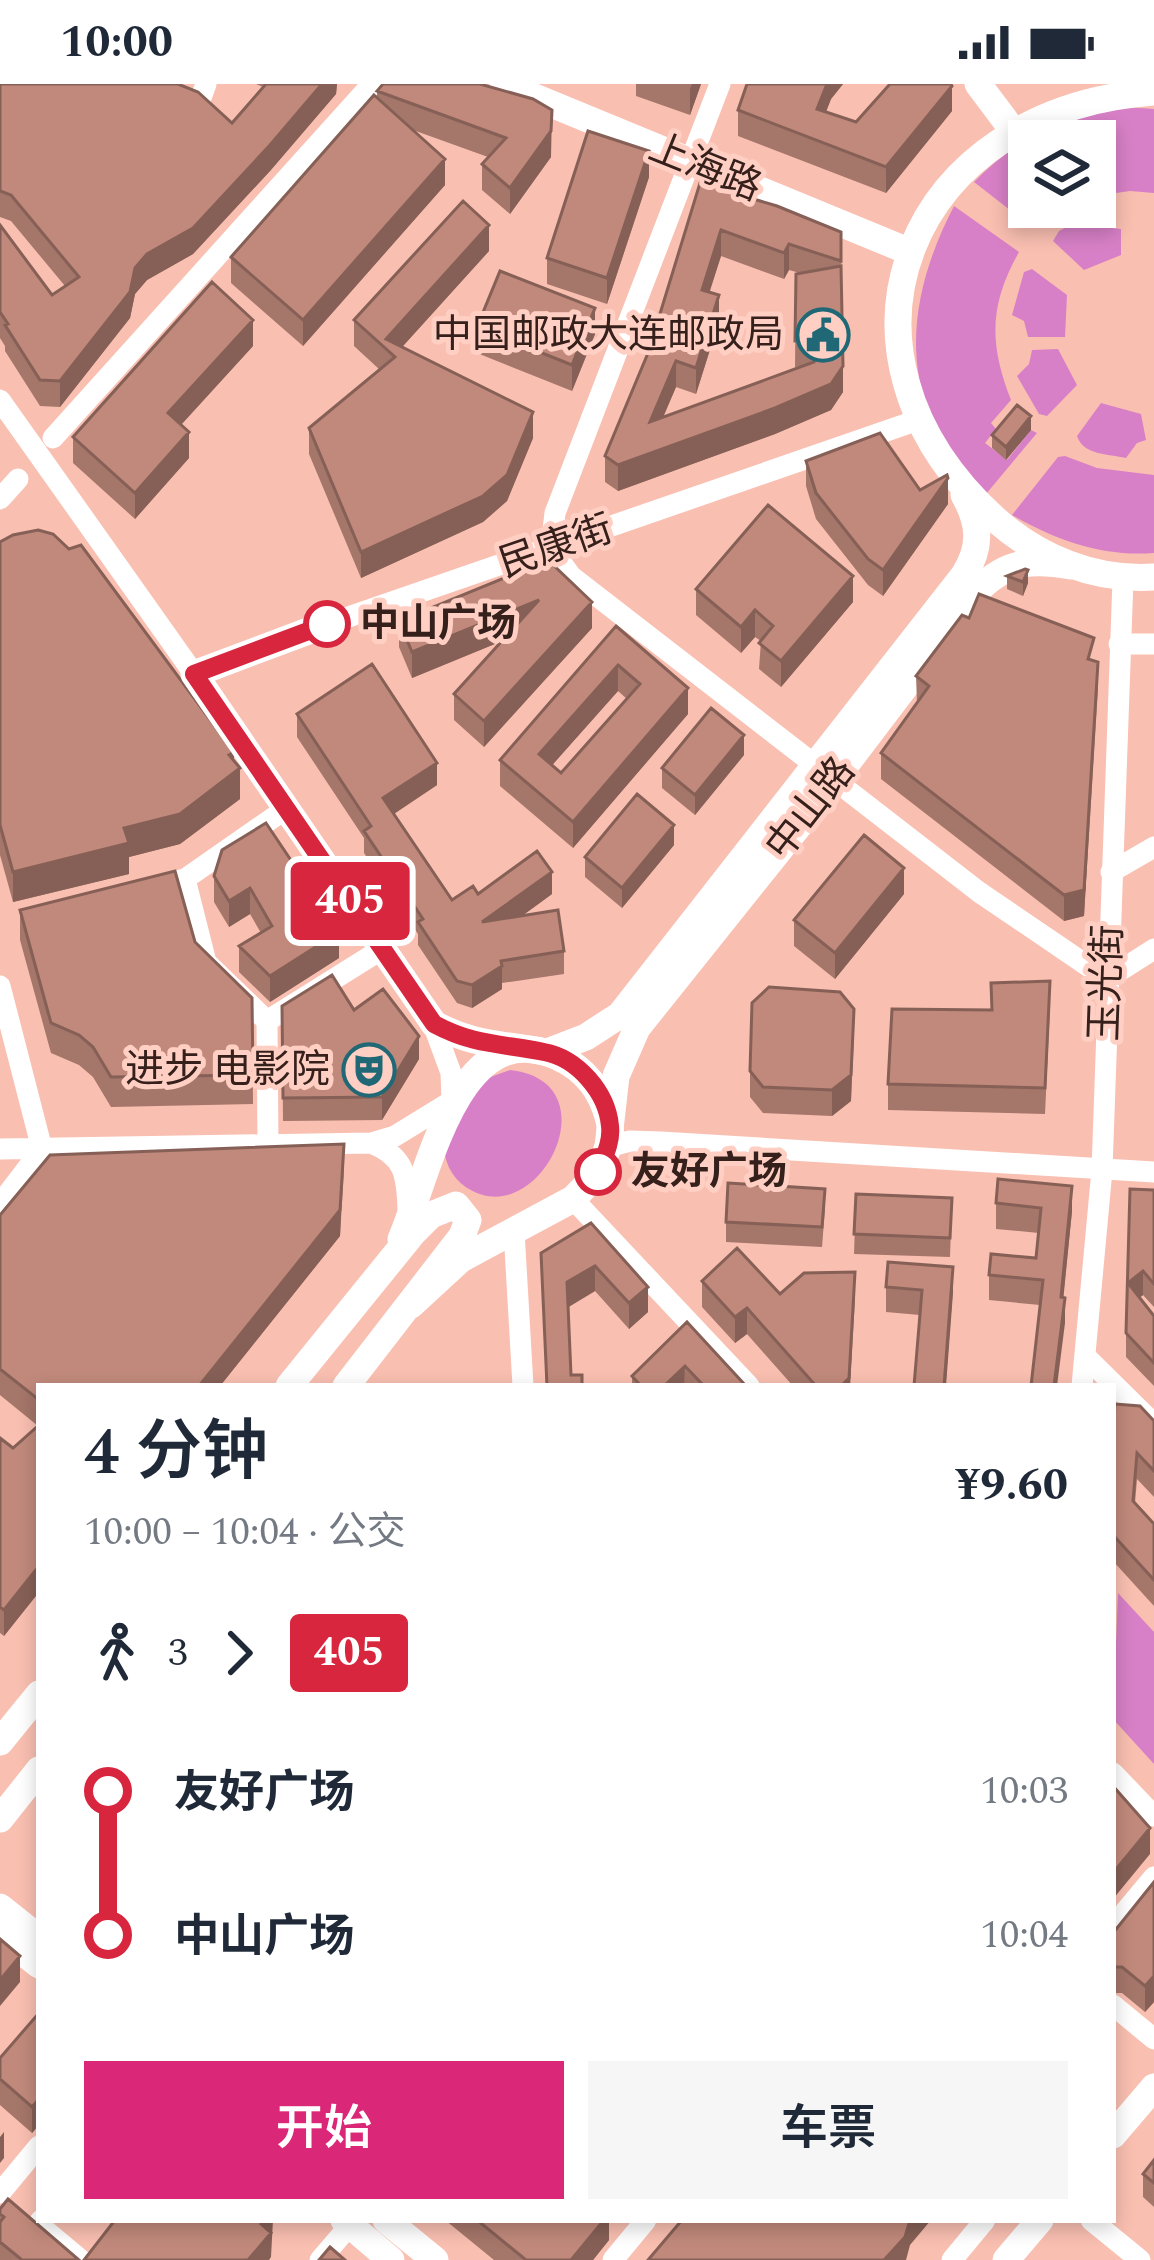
<!DOCTYPE html>
<html lang="zh">
<head>
<meta charset="utf-8">
<style>
  :root { --surface:#fff; --page:#f6f6f7; --text:#1f2937; --muted:#747a83; --accent:#db2777 }
  body { margin:0; font-family:Spectral,"Noto Sans SC",serif; background:var(--page); color:var(--text); height:100vh; display:flex; flex-direction:column; font-size:45px; white-space:nowrap }
  * { box-sizing:border-box; margin:0 }
  p { font-size:39px; color:var(--muted) }
  .icon { flex:none; width:66px; height:66px; fill:none; stroke:currentColor; stroke-width:2; stroke-linecap:round; stroke-linejoin:round }
  .map { position:relative; flex:1; overflow:hidden }
  .drawer { position:absolute; left:36px; top:1299px; width:1080px; height:840px; display:flex; flex-direction:column; background:var(--surface); border-radius:0px; box-shadow:0 6px 18px #0003 }
  .drawer>* { flex:none }
  .badge { padding:0 24px; border-radius:9px; font-size:42px; line-height:78px }
  .controls { position:absolute; left:1008px; top:36px; display:grid; gap:24px }
  .controls a { display:grid; place-items:center; width:108px; height:108px; border-radius:0px; background:var(--surface); box-shadow:0 6px 18px #0003; font-size:60px }
  .map>.badge { position:absolute; translate:-50% -50%; box-shadow:0 0 0 6px #fff }
  .legs { display:flex; align-items:center; gap:18px; height:132px; padding:0 48px; font-size:39px }
  .legs p { margin-inline-start:auto }
  .head { display:flex; align-items:center; justify-content:space-between; height:204px; padding:0 48px }
  h1 { font-size:66px; font-weight:600; line-height:90px }
  .button { display:flex; gap:24px; margin-top:auto; padding:24px 48px }
  .button a { flex:1; height:138px; border-radius:0px; background:var(--accent); color:#fff; font-size:48px; font-weight:600; line-height:138px; text-align:center }
  .button a+a { background:var(--page); color:var(--text) }
  ul { padding:0 48px; list-style:none }
  li { display:flex; align-items:center; gap:42px; height:144px; font-size:45px }
  li i { display:grid; place-items:center; width:18px; height:100%; margin:0 15px; background:currentColor }
  li i::after { content:''; width:30px; height:30px; margin:-15px; border:9px solid; border-radius:50%; background:var(--surface) }
  li p { margin-inline-start:auto }
  li:first-child i { background:linear-gradient(#0000 50%,currentColor 0) }
  li:last-child i { background:linear-gradient(currentColor 50%,#0000 0) }
  .status { display:flex; justify-content:space-between; align-items:center; height:84px; padding:0 60px; background:var(--surface); direction:ltr }
  .status svg { height:33px; fill:currentColor }
  .map>svg:first-child { display:block }
  .green { fill:#d880c7 }
  .lines { fill:none; stroke-linecap:round; stroke-linejoin:round }
  .minor { stroke:#fff; stroke-width:21 }
  .major { stroke:#fff; stroke-width:27 }
  .wall { fill:#a5766a; fill-rule:evenodd }
  .shaded-wall { fill:#866056 }
  .building { fill:#c0897b; stroke:#866056; stroke-width:3; fill-rule:evenodd }
  .line-1-casing { stroke:#fff; stroke-width:27 }
  .line-1 { stroke:#d7263d; stroke-width:18 }
  .stop-1-dot { fill:#fff; stroke:#d7263d; stroke-width:6 }
  .labels { text-anchor:middle; dominant-baseline:central; stroke-width:10; stroke-linejoin:round; paint-order:stroke }
  .street-label { font-size:39px; fill:#36201b; stroke:#ffcfc4 }
  .poi-label { font-size:39px; fill:#36201b; stroke:#ffcfc4; text-anchor:end }
  .stop-label { font-size:39px; font-weight:bold; fill:#36201b; stroke:#ffcfc4; text-anchor:start }
</style>
</head>
<body>
<div class="status"><b>10:00</b><svg viewBox="0 0 49 12"><path d="M0 12V9h3v3zM5 12V6h3v6zM10 12V3h3v9zM15 12V0h3v12zM26 1h20v11H26zM47 4h2v5h-2z"/></svg></div>
<div class="map">
<svg width="1154" height="2176" viewBox="0 0 1154 2176">
  <rect width="100%" height="100%" fill="#f9bfb1"/>
  <path class="green" d="M1154,25V109L1130,107L1095,112V57H1029V123H1067L1033,144L974,98C1020,50 1086,18 1154,25Z
    M954,122L1019,168C989,221 989,260 1011,316L991,339L996,345L985,359L1007,376L1031,346L1037,349L986,410C973,393 958,376 945,358C896,283 916,195 954,122Z
    M1091,130L1104,143L1121,145V171L1084,186L1053,157L1059,147Z
    M1032,185L1067,211L1065,253H1028L1024,237L1012,231L1024,188Z
    M1058,265L1077,301L1047,332L1039,330L1017,292L1029,280L1032,266Z
    M1101,319L1141,330L1146,356L1137,359L1126,374C1108,370 1083,371 1077,352Z
    M1065,372L1097,384L1154,391V469C1102,473 1056,456 1012,431L1058,373Z
    M510,986C614,997 540,1148 469,1105C452,1095 443,1077 444,1057L485,995Z
    M1118,1509L1154,1548V1680L1113,1635Z"/>
  <g class="lines">
    <path class="minor" d="M148,0L199,19L206,0
      M0,316L221,628L433,940L451,989L452,1017L395,1052L371,1059L0,1065
      M53,354L372,0
      M0,415L18,395
      M551,464L571,492L979,808L1107,895L1154,865
      M551,464L555,429L720,0
      M1119,560H1154
      M194,590L250,567L918,336
      M1111,788L1154,763
      M185,795L206,878L267,937L268,1060
      M153,803L185,795L287,724
      M0,902L42,1065L0,1120
      M267,937L382,865
      M433,940L451,949L515,966
      M371,1059C404,1072 407,1090 408,1125
      M608,1063L630,1057L661,1058L1154,1088
      M573,1115L749,1302
      M514,1147L523,1302
      M1085,1272L1154,1340
      M1082,1302L1102,1086L1123,495
      M1113,1689L1154,1732
      M1113,1842L1154,1793
      M1113,1921L1154,1955
      M0,2109L39,2062
      M41,2136L38,2140L81,2176
      M1091,2136L1140,2176
      M320,2176L350,2141
      M613,2176L646,2136
      M952,2176L985,2136"/>
    <path class="major" d="M503,0L908,167
      M978,0L1014,48
      M1154,8C910,25 807,264 995,435C1039,474 1095,497 1154,493
      M547,968L586,953L620,931L964,491C982,463 980,439 964,411
      M401,1155C427,1097 457,926 558,973C586,986 601,1006 609,1036
      M411,1221L461,1175L573,1115L599,1088L608,1063L616,992L637,944L813,724L980,504C1008,477 1033,475 1071,482
      M289,1302L413,1149L431,1131L456,1121L468,1136L462,1152L346,1302
      M0,1658L39,1610
      M0,1735L39,1686
      M0,1823L39,1854
      M0,1850L39,1881
      M1113,2051L1154,2003
      M344,2136L391,2176
      M386,2136L435,2176
      M1006,2176L1040,2136"/>
  </g>
  <path class="wall" d="M0,0L232,39L263,3L256,0H337L336,10L270,87L193,170L147,196L135,210L130,234L60,323L40,322L5,267V262L0,254V141L52,211L65,202L11,137L0,133Z
    M383,0L551,73L510,130L482,106V80L488,73L413,46L445,101L303,262L231,199V173L377,14V7Z
    M636,0H701L690,31L636,12Z
    M747,0H843L831,15L826,28L856,38L952,27L886,109L738,52V26Z
    M649,93L607,220L547,200V174Z
    M700,99L841,148L843,308L831,326L775,350L618,407L605,398V372L648,269ZM721,172L784,195L789,186L800,189L796,190L795,283L803,282L663,333L676,303L696,310L719,237L709,208Z
    M489,167L402,263L533,354L507,417L483,438L361,494L309,370V344L380,286L354,262V236Z
    M477,243L595,250L572,307L477,269Z
    M253,262L181,341L189,374L135,435L73,379V353Z
    M1031,346L1006,376L992,364V351Z
    M806,377L920,406L948,420L883,512L868,501L816,435L806,402Z
    M0,458L234,677L240,715L180,760L129,773V790L13,818L0,771Z
    M1007,492L1028,499L1023,512L1007,505Z
    M696,505L853,518L781,603L759,585L761,557L755,553L741,569L696,531Z
    M399,537L592,544L484,663L454,636V610L502,557L412,594L399,563Z
    M616,542L688,630L573,764L500,702V676ZM618,607L627,615L561,689L552,681Z
    M1094,576L1098,604L1084,832L1064,837L881,695V669L917,619L916,592Z
    M297,630L437,701L394,730L452,816L478,810H552L522,832L564,867V890L502,899V905L472,924L457,919L418,861V850L364,769V754L297,653Z
    M744,671L695,731L662,704V684Z
    M674,761L622,824L585,793V773Z
    M222,766L339,874L270,918L239,888V862L261,849L250,830L229,843L214,818V792Z
    M904,810L835,895L794,862V836Z
    M20,826L195,858L252,914L253,1020L111,1023L93,993L79,981L51,969L20,856Z
    M991,899L1050,923L1045,1030L888,1026V1000L991,926Z
    M282,922L354,926L419,975L382,1036L283,1037Z
    M854,951L851,1017L832,1032L763,1029L750,1013V987Z
    M344,1086L340,1152L220,1302H39V1508L4,1552L0,1549V1354L13,1364L38,1342L0,1311V1131Z
    M1154,1106V1223L1143,1211L1139,1214L1154,1232V1302L1126,1273V1249Z
    M856,1110L952,1114L950,1173L854,1170Z
    M996,1119L1072,1127L1063,1214L1065,1239L1040,1221L989,1216V1191L1036,1174L1039,1149L996,1145Z
    M825,1125L822,1163L726,1158V1138Z
    M591,1139L648,1228L629,1245L595,1207L568,1223L571,1291L582,1302H546L541,1169Z
    M702,1197L780,1210L855,1215L850,1302H793L747,1250L735,1259L702,1223Z
    M886,1203L953,1209L920,1231L886,1228Z
    M687,1238L746,1302H632V1292Z
    M1154,1337V1413L1137,1395L1135,1419L1154,1440V1522L1113,1477V1348Z
    M1154,1798V1918L1145,1928L1122,1909H1113V1849Z
    M39,1929V2041L32,2049L0,2021V1974Z
    M1154,2076V2123L1143,2113V2090Z
    M0,2125L79,2176H0Z
    M445,2136H609V2156L593,2176H494Z"/>
  <path class="shaded-wall" d="M322,0H337L336,10L270,87L193,170L147,196L135,210L130,234L60,323V297L135,184Z
    M692,0H701L690,31V5Z
    M827,0H843L831,15L817,50V25Z
    M952,2V27L886,109V83Z
    M552,26L551,73L510,130V104Z
    M649,67V93L607,220V194Z
    M445,75V101L303,262V236Z
    M489,141V167L394,272L386,255Z
    M721,146V172L702,232V206Z
    M789,160V186L784,195V169Z
    M719,211V237L696,310V284Z
    M595,224V250L572,307V281Z
    M253,236V262L168,355V329Z
    M676,277V303L650,364V338Z
    M843,282V308L831,326L775,350L618,407V381Z
    M533,328V354L507,417L483,438L361,494V468Z
    M1031,332V346L1006,376V363Z
    M189,348V374L135,435V409Z
    M948,394V420L883,512V486Z
    M1028,486V499L1023,512V498Z
    M853,492V518L781,603V577Z
    M539,516V542L412,594V568Z
    M592,518V544L484,663V637Z
    M755,526V553L741,569V543Z
    M1098,578L1084,832L1064,837V811Z
    M618,581V607L539,696V670Z
    M688,604V630L573,764V738Z
    M744,651V671L695,731V711Z
    M234,668V688L240,684V715L180,760L129,773V790L13,818V788L124,744Z
    M437,679V701L383,737V714Z
    M674,741V761L622,824V804Z
    M904,784V810L835,895V869Z
    M552,788V810L482,861V838Z
    M250,804V830L229,843V817Z
    M339,848V874L270,918V892Z
    M502,882V905L472,924V901Z
    M854,925L851,1017L832,1032V1006Z
    M419,952V975L382,1036V1013Z
    M344,1060L340,1152L220,1302H199Z
    M1072,1102V1127L1061,1238V1213Z
    M595,1182V1207L567,1224V1198Z
    M953,1183V1209L946,1302H944Z
    M1143,1187V1211L1128,1223V1199Z
    M855,1188L850,1302H841Z
    M648,1203V1228L629,1245V1219Z
    M1065,1214V1239L1057,1302H1054Z
    M747,1224V1250L735,1259V1233Z
    M685,1282L684,1302H664Z
    M39,1482V1508L4,1552V1526Z
    M1150,1744V1770L1113,1815V1789Z
    M20,1872V1898L0,1922V1896Z
    M1154,1892V1918L1145,1928V1902Z
    M39,2015V2041L32,2049V2023Z
    M4,2048V2074L0,2079V2053Z
    M265,2136H273L271,2173L269,2176H248L261,2140Z
    M604,2136H609V2156L593,2176H571Z
    M910,2136H931L910,2161L906,2176H884Z"/>
  <path class="building" d="M0,0H178L198,8L232,39L266,0H322L270,61L193,144L147,170L135,184L130,208L60,297L40,296L5,241L8,240L0,228V141L52,211L79,193L11,111L0,107Z
    M383,0H480L533,15L552,26L551,47L510,104L482,80L506,54L377,7Z
    M747,0H827L817,25L856,38L890,0H951L952,2L886,83L738,26Z
    M374,11L445,75L303,236L231,173Z
    M588,47L649,67L607,194L547,174Z
    M700,99L777,122L841,148V177L789,160L784,169L721,146L702,206L719,211L696,284L676,277L650,338L814,278L813,256L795,257L796,190L841,182L843,282L831,300L775,324L618,381L605,372L648,269Z
    M463,117L489,141L386,255L533,328L507,391L483,412L361,468L309,344L395,273L354,236Z
    M500,187L595,224L572,281L477,243Z
    M212,198L253,236L168,329L189,348L135,409L73,353Z
    M1017,321L1031,332L1006,363L992,351Z
    M880,349L920,406L947,391L948,394L883,486L868,475L816,409L806,377Z
    M768,421L853,492L781,577L759,559L773,542L755,526L741,543L696,505Z
    M38,446L53,450L69,465L81,461L234,668L229,671L240,684L180,730L124,744L129,759L13,788L0,741V458L13,451Z
    M548,476L592,518L484,637L454,610L539,516L412,568L399,537Z
    M1025,485L1028,486L1023,498L1007,492Z
    M979,510L1094,554L1088,575L1098,578L1084,806L1064,811L881,669L929,602L916,592L962,531L969,534Z
    M616,542L688,604L573,738L500,676ZM618,581L640,600L561,689L539,670Z
    M372,580L437,679L383,714L452,816L473,802L478,810L537,767L552,788L482,838L558,826L564,867L501,877L502,882L472,901L457,897L418,838L423,835L364,747L371,742L297,630Z
    M711,624L744,651L695,711L662,684Z
    M637,710L674,741L622,804L585,773Z
    M266,739L339,848L270,892L239,862L272,842L250,804L229,817L214,792L222,766Z
    M864,751L904,784L835,869L794,836Z
    M175,787L195,858L252,914L253,991L111,993L93,963L79,951L51,939L20,826Z
    M332,891L354,926L383,905L419,952L382,1013L283,1014L282,922Z
    M1050,897L1045,1004L888,1000L892,925L992,926L991,899Z
    M769,903L840,908L854,925L851,991L832,1006L763,1003L750,987L752,919Z
    M344,1060L340,1126L199,1302H39V1316L0,1285V1131L50,1071Z
    M998,1095L1072,1102L1061,1213L1065,1214L1054,1302H1031L1043,1196L989,1191L991,1170L1036,1174L1041,1124L996,1119Z
    M728,1099L825,1105L822,1143L726,1138Z
    M1130,1105L1154,1106V1200L1143,1187L1128,1199L1154,1232V1279L1126,1249Z
    M856,1110L952,1114L950,1154L854,1150Z
    M591,1139L648,1203L629,1219L595,1182L567,1198L571,1291H582V1302H547L541,1169Z
    M737,1164L780,1210L804,1189L855,1188L849,1294L841,1302H816L747,1224L735,1233L702,1197Z
    M888,1178L953,1183L944,1302H914L922,1206L886,1203Z
    M687,1238L746,1302H704L685,1282L664,1302H641L632,1292Z
    M1115,1320L1140,1322L1154,1337V1387L1137,1369L1133,1417L1154,1440V1496L1113,1451V1348Z
    M39,1341V1482L4,1526L0,1523V1354L13,1364Z
    M1113,1702L1150,1744L1113,1789Z
    M1154,1798V1892L1145,1902L1122,1883H1113V1849Z
    M0,1855L20,1872L0,1896Z
    M39,1929V2015L32,2023L0,1995V1974Z
    M1154,2076V2099L1143,2090Z
    M8,2115L79,2176H22L0,2158V2138L4,2133L0,2130V2125Z
    M115,2136H265L261,2140L271,2149L248,2176H84Z
    M477,2136H604L571,2176H526Z
    M682,2136H910L905,2153L884,2176H648Z
    M330,2163L345,2176H319Z"/>
  <g class="lines">
    <g class="line-1-casing">
      <path id="line-1" d="M327,540L194,590L434,940C475,962 501,959 544,968C577,974 607,1008 610,1042C612,1058 604,1073 598,1088"/>
    </g>
    <use href="#line-1" class="line-1"/>
  </g>
  <defs>
    <g id="civic-ring" transform="scale(2.7)"><circle r="9.5" fill="#ffcfc4" stroke="#216877" stroke-width="1.5"/><path d="M-.6-6.5H3V-4.5H.6V-3L4-1V1h2V6H-6V1h2V-1L-.6-3ZM-1.2 2.5V6h2.4V2.5Z" fill="#216877"/></g>
    <g id="theatre-ring" transform="scale(2.7)"><circle r="9.5" fill="#ffcfc4" stroke="#216877" stroke-width="1.5"/><path d="M-5-5.5Q0-4 5-5.5V0Q5 5 0 6Q-5 5-5 0ZM-3.3-2.5H-1v1.5H-3.3ZM1-2.5H3.3v1.5H1ZM-2.8 1Q0 5.5 2.8 1Z" fill="#216877"/></g>
  </defs>
  <g fill-rule="evenodd">
    <use href="#civic-ring" x="823" y="251"/>
    <use href="#theatre-ring" x="369" y="986"/>
  </g>
  <g class="stop-1-dot">
    <circle cx="327" cy="540" r="21"/>
    <circle cx="598" cy="1088" r="21"/>
  </g>
  <g class="labels">
    <g class="street-label">
      <text transform="translate(705 84) rotate(22)">上海路</text>
      <text transform="translate(556 463) rotate(-19)">民康街</text>
      <text transform="translate(811 725) rotate(-52)">中山路</text>
      <text transform="translate(1107 899) rotate(-88)">玉光街</text>
    </g>
    <g class="poi-label">
      <text x="784" y="251">中国邮政大连邮政局</text>
      <text x="330" y="986">进步 电影院</text>
    </g>
    <g class="stop-label">
      <text x="360" y="540">中山广场</text>
      <text x="631" y="1088">友好广场</text>
    </g>
  </g>
</svg>
<div class="controls">
<a><svg class="icon" aria-label="layers" viewBox="0 0 24 24"><path d="M12 4l9 5-9 5-9-5zM3 14l9 5 9-5"/></svg></a>
</div>
<b class="badge" style="left:350px;top:817px;background:#d7263d;color:#fff">405</b>
<section class="drawer">
<div class="head"><div><h1>4 分钟</h1><p>10:00 – 10:04 · 公交</p></div><b>¥9.60</b></div>
<div class="legs"><svg class="icon" aria-label="walk" viewBox="0 0 24 24"><circle cx="13" cy="4" r="2"/><path d="M13 8l-2 6 4 7M11 14l-3 7M7 12l3-4h3l4 4"/></svg>3<svg class="icon" aria-label="forward" viewBox="0 0 24 24"><path d="M9 5l7 7-7 7"/></svg><b class="badge" style="background:#d7263d;color:#fff">405</b></div>
<ul>
<li><i style="color:#d7263d"></i><b>友好广场</b><p>10:03</p></li>
<li><i style="color:#d7263d"></i><b>中山广场</b><p>10:04</p></li>
</ul>
<div class="button"><a>开始</a><a>车票</a></div>
</section>
</div>
</body>
</html>
